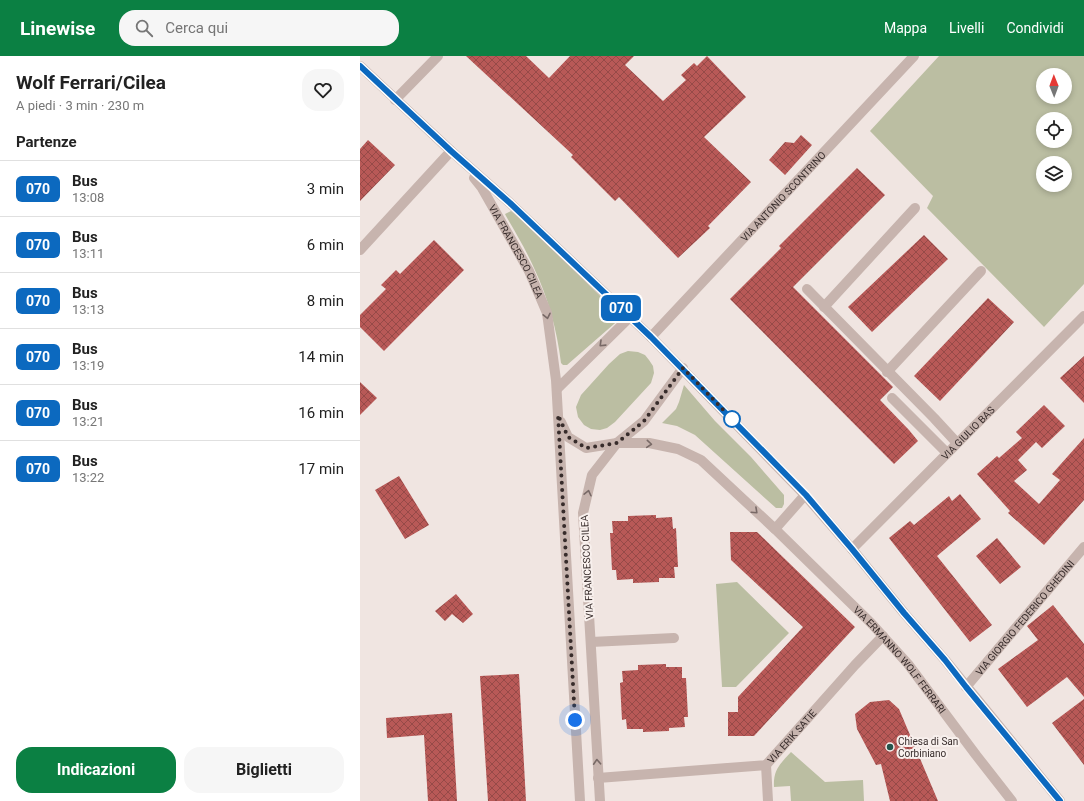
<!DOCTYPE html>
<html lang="it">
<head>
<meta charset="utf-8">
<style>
  :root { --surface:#fff; --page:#f6f6f6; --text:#222; --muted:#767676; --line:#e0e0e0; --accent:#0b8043 }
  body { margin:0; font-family:Roboto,sans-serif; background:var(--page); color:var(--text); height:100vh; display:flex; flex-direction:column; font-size:15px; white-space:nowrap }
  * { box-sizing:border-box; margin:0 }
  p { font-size:13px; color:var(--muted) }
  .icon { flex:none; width:22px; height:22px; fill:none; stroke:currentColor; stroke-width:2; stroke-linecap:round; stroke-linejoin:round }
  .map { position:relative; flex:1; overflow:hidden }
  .drawer { display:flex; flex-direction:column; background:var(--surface); width:360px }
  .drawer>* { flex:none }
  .badge { padding:0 8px; border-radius:6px; font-size:14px; line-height:26px }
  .needle { width:26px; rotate:359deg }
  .buttons { position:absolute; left:676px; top:12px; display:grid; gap:8px }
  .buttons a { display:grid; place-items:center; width:36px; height:36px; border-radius:50%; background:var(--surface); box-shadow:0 2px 6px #0003; font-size:20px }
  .you { position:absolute; width:20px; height:20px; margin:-10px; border:3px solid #fff; border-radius:50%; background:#1a73e8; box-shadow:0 0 0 6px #1a73e833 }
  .map>.badge { position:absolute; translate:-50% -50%; box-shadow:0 0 0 2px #fff }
  h2 { padding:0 16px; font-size:15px; line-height:36px }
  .round { display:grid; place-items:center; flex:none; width:42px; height:42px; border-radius:16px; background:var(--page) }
  .headline { display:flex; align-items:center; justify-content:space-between; height:68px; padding:0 16px }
  h1 { font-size:19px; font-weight:700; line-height:30px }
  .action { display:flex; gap:8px; margin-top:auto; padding:8px 16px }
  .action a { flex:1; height:46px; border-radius:16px; background:var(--accent); color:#fff; font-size:16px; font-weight:700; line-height:46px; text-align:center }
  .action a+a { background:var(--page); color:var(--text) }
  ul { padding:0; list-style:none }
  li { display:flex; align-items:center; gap:12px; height:56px; padding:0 16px; border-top:1px solid var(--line) }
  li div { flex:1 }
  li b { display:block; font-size:15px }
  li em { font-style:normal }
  li .badge { min-width:44px; font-weight:700; text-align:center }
  header { display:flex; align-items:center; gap:24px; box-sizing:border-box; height:56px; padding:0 20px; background:var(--accent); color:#fff }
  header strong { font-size:19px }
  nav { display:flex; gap:22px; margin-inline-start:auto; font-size:14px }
  .search { width:280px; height:36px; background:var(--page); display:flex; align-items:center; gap:10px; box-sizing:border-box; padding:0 14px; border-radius:16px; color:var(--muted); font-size:15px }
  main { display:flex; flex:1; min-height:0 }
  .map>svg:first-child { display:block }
  .green { fill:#bbbea2; fill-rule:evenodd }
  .building { fill:url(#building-cross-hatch) }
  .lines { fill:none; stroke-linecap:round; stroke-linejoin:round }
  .minor { stroke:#c7b4ae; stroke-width:10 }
  .oneway { stroke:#786966 }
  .line-casing { stroke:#fff; stroke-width:9 }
  .line { stroke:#0c69bf; stroke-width:6 }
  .walk { stroke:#372c2b; stroke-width:4; stroke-dasharray:0 7.2 }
  .stop-dot { fill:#fff; stroke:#0c69bf; stroke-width:2 }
  .poi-dot { fill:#25544c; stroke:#f8f0ed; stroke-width:1.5 }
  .labels { text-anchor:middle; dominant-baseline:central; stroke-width:4; stroke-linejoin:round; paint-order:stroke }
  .street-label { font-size:10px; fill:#372c2b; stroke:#f8f0ed }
  .poi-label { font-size:10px; fill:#372c2b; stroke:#f8f0ed; text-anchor:start }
</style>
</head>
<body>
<header>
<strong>Linewise</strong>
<div class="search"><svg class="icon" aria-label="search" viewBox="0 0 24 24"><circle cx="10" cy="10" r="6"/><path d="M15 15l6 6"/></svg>Cerca qui</div>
<nav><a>Mappa</a><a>Livelli</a><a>Condividi</a></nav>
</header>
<main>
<section class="drawer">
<div class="headline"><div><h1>Wolf Ferrari/Cilea</h1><p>A piedi · 3 min · 230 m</p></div><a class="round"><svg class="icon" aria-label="heart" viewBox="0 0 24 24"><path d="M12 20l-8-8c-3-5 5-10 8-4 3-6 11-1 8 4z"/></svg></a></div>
<h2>Partenze</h2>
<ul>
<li><span class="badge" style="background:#0c69bf;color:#fff">070</span><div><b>Bus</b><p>13:08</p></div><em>3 min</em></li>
<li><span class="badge" style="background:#0c69bf;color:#fff">070</span><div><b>Bus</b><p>13:11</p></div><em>6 min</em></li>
<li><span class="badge" style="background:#0c69bf;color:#fff">070</span><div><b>Bus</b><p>13:13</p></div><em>8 min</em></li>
<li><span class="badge" style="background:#0c69bf;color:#fff">070</span><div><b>Bus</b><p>13:19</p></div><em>14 min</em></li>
<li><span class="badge" style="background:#0c69bf;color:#fff">070</span><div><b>Bus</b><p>13:21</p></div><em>16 min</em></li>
<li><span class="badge" style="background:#0c69bf;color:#fff">070</span><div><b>Bus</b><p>13:22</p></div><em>17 min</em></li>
</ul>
<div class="action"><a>Indicazioni</a><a>Biglietti</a></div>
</section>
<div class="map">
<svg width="724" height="745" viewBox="0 0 724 745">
  <defs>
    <pattern id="building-cross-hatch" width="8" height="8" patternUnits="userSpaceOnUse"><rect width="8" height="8" fill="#b85957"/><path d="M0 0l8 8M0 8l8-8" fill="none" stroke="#964a48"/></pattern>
  </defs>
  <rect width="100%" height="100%" fill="#f0e5e1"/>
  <path class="green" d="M579,0H724V228L684,271L567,152L573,140L510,75ZM683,19H705V41H683ZM683,63H705V85H683ZM683,107H705V129H683Z
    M151,155L160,162L262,261L207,309H203L201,307C197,274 188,242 174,212C166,194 156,177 146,160L145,158Z
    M268,295L278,296L285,299L289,304L293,310L294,317L291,327L255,366L247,372L240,374L231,373L224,369L218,361L216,351L221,339L249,308L260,298Z
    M324,329L355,365L391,401L424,439V448L422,452H416L335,379L317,370L302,367L316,353L319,346Z
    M377,526L429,577L376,631H362L356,528Z
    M431,696L465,726L503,724L504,745H431L430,730L414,731C413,714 420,708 431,696Z"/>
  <path class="building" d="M106,0H166L189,22L210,0H274L265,9L303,45L326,24L321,19L334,7L337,10L347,0L386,41L344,81L391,126L348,170L350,172L318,202L259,141L255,145L211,101L213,99Z
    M441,79L452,89L425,119L409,104L425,86L434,87Z
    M8,84L35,109L0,145V93Z
    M497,112L525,139L433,231L533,331L520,344L549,374L558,385L534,408L370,243L421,192L419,190Z
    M564,179L588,203L512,276L488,251Z
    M74,184L104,214L24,295L0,271V259L26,233L21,229L36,214L40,218Z
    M628,242L654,266L580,345L554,320Z
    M724,300V347L700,322Z
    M0,326L17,342L0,359Z
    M684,349L705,370L682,392L676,386L658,404L667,414L654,425L679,448L700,424L692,418L724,382V444L684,489L648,457L650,455L617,418L637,400L639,402L662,382L656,376Z
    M39,420L69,469L45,483L15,434Z
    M600,438L621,463L577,500L632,569L610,586L529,482L550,465L554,469L589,440L592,445Z
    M296,459V462L312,461L313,473L316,472L318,511H314L315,522H299V526L273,527V523L257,524L256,514H252L250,477H253L252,465H268V460Z
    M370,476H397L495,571L394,680H368V656H378V641L443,571L371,504Z
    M637,482L661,511L640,528L616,500Z
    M96,538L113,558L103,567L92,558L85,565L75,555Z
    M693,549L724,588V641L707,621L667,651L638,613L678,584L667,570Z
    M306,608V611H322V622H326L328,661H324L325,671L309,672V675L283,676V673H267L266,663L262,664L260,627L263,626L262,615L278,614V609Z
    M159,618L166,745H128L120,620Z
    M724,643V709L692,667Z
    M529,644L539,653L578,745H530L521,708L516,709L497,673L495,658L510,646Z
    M92,657L97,745H68L64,679L27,682L26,662Z"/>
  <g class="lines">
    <g class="minor">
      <path d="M0,10L91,95L150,147L291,281L445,439L492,493L544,557L585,604L700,745"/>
      <path d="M35,44L78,0"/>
      <path id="s1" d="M114,122L122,132L169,215L187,257L196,324L220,745"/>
      <path d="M0,194L91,95"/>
      <path d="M447,233L574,362L597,387"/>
      <path d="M464,251L555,152"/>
      <path id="s2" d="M291,281L554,0"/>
      <path d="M527,316L621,215"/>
      <path d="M197,333L270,261"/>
      <path d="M532,342L587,397"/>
      <path d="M201,366L208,381L226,392L257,387H289L318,393L341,404L415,473L445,439"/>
      <path id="s3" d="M415,473L511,567L548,608L616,699L652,745"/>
      <path id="s4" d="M492,493L724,260"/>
      <path d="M231,586L314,582"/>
      <path id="s5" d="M606,631L724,491"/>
      <path d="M406,709L408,745"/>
      <path id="s6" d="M238,722L406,709L495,609L523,580"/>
      <path d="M240,745L223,457L232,419L257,387L284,365L323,312"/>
    </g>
  </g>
  <defs><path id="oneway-chevron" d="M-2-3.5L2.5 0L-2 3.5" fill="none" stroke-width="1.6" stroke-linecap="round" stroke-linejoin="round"/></defs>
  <g class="oneway">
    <use href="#oneway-chevron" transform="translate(187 260) rotate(78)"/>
    <use href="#oneway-chevron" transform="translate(242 288) rotate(136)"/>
    <use href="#oneway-chevron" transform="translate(289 388) rotate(5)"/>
    <use href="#oneway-chevron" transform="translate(228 437) rotate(-77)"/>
    <use href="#oneway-chevron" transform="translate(395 455) rotate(43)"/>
    <use href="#oneway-chevron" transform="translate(237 706) rotate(-93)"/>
  </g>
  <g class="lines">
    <g class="line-casing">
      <path id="line" d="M0,10L91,95L150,147L291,281L446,439L492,493L544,557L585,604L606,631L700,745"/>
    </g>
    <use href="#line" class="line"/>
    <path class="walk" d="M215,664L198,359L208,381L226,392L257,387L284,365L323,312L374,365L372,363"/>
  </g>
  <circle class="stop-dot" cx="372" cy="363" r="8"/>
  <circle class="poi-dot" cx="530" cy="691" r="4"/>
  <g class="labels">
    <g class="street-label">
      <text stroke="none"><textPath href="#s2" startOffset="193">VIA ANTONIO SCONTRINO</textPath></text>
      <text stroke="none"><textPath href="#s1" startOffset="85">VIA FRANCESCO CILEA</textPath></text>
      <text stroke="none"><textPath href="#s4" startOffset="164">VIA GIULIO BAS</textPath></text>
      <text transform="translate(227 511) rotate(-93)">VIA FRANCESCO CILEA</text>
      <text stroke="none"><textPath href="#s5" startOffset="91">VIA GIORGIO FEDERICO GHEDINI</textPath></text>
      <text stroke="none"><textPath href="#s3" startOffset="181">VIA ERMANNO WOLF FERRARI</textPath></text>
      <text stroke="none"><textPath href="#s6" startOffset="207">VIA ERIK SATIE</textPath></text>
    </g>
    <g class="poi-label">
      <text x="538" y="685">Chiesa di San<tspan x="538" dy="12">Corbiniano</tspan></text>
    </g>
  </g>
</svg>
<div class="buttons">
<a><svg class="needle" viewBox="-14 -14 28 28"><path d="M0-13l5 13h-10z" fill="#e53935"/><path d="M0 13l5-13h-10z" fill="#767676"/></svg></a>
<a><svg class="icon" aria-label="locate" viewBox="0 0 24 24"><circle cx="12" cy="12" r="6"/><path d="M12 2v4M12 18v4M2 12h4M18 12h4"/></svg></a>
<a><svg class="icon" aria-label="layers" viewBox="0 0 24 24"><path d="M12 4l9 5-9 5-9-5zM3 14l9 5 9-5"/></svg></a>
</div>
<div class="you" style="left:215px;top:664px"></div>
<b class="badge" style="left:261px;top:252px;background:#0c69bf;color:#fff">070</b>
</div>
</main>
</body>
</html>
